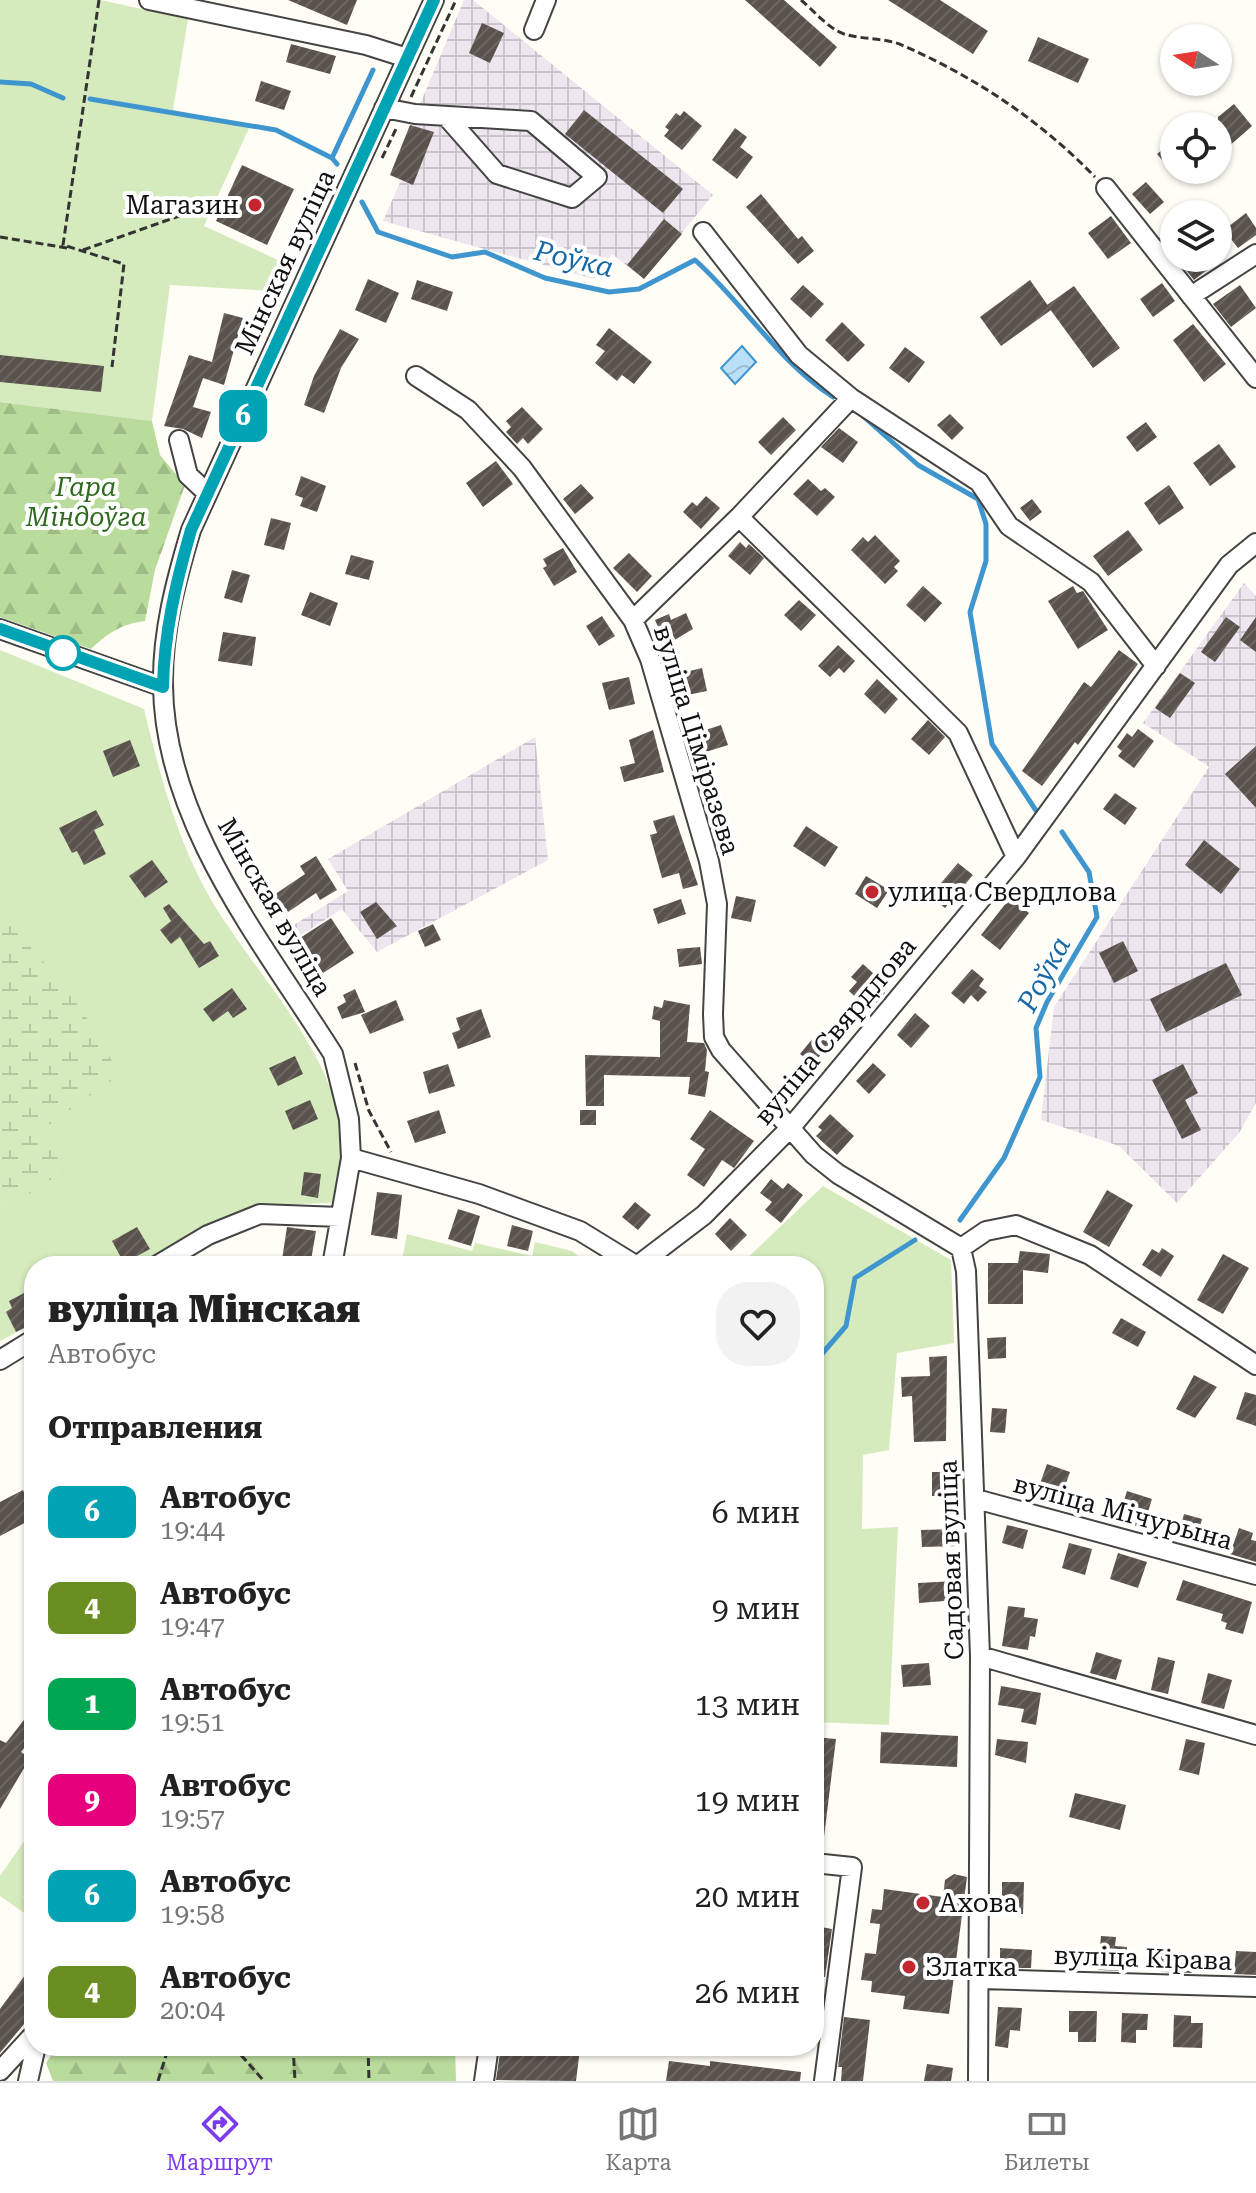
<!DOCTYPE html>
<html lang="ru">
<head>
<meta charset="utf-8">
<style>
  :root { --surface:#fff; --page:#f2f2f2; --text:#222; --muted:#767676; --line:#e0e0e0; --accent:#7c3aed }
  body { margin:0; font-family:"Roboto Serif",serif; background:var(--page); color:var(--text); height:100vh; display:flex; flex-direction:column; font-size:30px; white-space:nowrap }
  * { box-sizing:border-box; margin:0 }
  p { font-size:26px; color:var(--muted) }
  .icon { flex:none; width:44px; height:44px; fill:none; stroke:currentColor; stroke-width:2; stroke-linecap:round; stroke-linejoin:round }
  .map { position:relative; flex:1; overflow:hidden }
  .details { position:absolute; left:24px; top:1256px; width:800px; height:800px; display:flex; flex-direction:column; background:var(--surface); border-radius:32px; box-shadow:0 2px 6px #0004 }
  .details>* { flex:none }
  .badge { padding:0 16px; border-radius:12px; font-size:28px; line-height:52px }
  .needle { width:52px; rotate:282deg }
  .buttons { position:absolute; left:1160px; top:24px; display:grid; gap:16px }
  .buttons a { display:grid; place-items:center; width:72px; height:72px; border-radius:50%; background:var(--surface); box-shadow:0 2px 6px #0004; font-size:40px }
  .map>.badge { position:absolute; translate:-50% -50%; box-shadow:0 0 0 4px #fff }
  h2 { padding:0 24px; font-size:30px; line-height:72px }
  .round { display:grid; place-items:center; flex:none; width:84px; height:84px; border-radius:32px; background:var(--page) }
  .overview { display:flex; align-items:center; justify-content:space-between; height:136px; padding:0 24px }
  h1 { font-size:38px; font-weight:800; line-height:60px }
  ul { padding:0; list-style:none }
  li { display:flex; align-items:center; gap:24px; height:96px; padding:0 24px }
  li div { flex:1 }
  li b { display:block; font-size:30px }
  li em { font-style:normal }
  li .badge { min-width:88px; font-weight:700; text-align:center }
  .dock { display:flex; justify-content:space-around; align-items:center; height:112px; border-top:2px solid var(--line); background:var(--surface); font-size:22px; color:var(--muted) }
  .dock a { display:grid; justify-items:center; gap:4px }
  .dock .current { color:var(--accent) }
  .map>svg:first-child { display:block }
  .industrial { fill:url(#industrial-grid) }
  .grass { fill:#d5ebbd }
  .forest { fill:url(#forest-firs) }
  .wetland { fill:url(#wetland-marsh) }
  .water { fill:url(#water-waves); stroke:#3f96cf; stroke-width:2 }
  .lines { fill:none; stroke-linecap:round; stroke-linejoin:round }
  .stream { stroke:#3f96cf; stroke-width:5 }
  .building { fill:url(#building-hatch) }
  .minor-casing { stroke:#444; stroke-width:22 }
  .path { stroke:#333; stroke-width:3; stroke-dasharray:8 4; stroke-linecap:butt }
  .minor { stroke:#fff; stroke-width:18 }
  .line-casing { stroke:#fff; stroke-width:18 }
  .line { stroke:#00a3b4; stroke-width:12 }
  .poi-dot { fill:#c4262e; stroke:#fff; stroke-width:3 }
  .stop-dot { fill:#fff; stroke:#00a3b4; stroke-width:4 }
  .labels { text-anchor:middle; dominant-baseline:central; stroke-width:8; stroke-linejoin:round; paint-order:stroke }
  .poi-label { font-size:26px; fill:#111; stroke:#fff; text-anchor:start }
  .street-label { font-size:26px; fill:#111; stroke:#fff }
  .park-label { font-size:26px; font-style:italic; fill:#2f6b1f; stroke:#fff }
  .water-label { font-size:28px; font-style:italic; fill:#1768a6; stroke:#fff }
</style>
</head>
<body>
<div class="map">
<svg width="1256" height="2081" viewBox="0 0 1256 2081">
  <defs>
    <pattern id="industrial-grid" width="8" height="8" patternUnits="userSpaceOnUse" patternTransform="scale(2)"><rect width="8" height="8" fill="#eee6ef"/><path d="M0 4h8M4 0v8" fill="none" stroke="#cbc4cc"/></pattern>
    <pattern id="forest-firs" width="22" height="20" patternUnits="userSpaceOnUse" patternTransform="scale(2)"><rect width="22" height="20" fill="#b9dc9c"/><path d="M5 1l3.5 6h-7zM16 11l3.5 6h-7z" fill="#9ebc85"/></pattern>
    <pattern id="wetland-marsh" width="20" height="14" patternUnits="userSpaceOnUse" patternTransform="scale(2)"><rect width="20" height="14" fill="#d5ebbd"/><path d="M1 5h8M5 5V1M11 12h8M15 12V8" fill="none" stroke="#b6c8a1"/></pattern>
    <pattern id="water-waves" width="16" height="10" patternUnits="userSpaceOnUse" patternTransform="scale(2)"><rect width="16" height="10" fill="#b9e0f7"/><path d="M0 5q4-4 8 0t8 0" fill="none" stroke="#9ebfd3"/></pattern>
    <pattern id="building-hatch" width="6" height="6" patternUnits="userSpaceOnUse" patternTransform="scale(2)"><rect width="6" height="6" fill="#5a524d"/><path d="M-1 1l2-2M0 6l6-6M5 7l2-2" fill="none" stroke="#6d6662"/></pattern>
  </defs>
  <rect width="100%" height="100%" fill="#fffdf5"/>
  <path class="industrial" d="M464,0H473L713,195L644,279L612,254L594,279L383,221L401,180L390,175Z
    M1244,583L1256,596V1103L1239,1133L1177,1203L1119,1146L1041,1120L1054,1007L1209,767L1143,723Z
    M535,737L548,860L377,952L342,909L288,943L281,933L348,891L328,859Z"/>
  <path class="grass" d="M0,0H100L188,19L173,110L250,126L204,226L280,261L271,291L170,285L152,421L0,402Z
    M0,650L144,709C160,775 176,838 210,898C252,970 330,1046 341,1130C344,1153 337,1180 334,1203L262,1205L208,1228L139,1266H34V1323L0,1341V1197L9,1207L64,1170L39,1131L11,926H0Z
    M823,1186L951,1260L954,1343L897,1353L889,1450L863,1455L862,1529L898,1527L889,1725L814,1722V1266H739Z
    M407,1234L472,1251L475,1243L532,1256L535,1242L572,1251L590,1266H401Z
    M32,1830L34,1881L23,1897L34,1905L30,1917L0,1896V1876Z
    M814,1987L827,1988L820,2046L814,2045Z"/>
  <path class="forest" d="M0,402L152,421L160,455L185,485L155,570L145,621C121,624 108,633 91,649L0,617Z
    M58,2046H455L456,2081H53L46,2063Z"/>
  <path class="wetland" d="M0,926H11C59,978 87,1010 119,1075L40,1131L65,1170L9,1207L0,1197Z"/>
  <path class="water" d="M742,346L756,362L735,384L721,368Z"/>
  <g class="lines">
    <path class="stream" d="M0,82L31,84L63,98
      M90,99L276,130L332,158L337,164
      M332,158L373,70
      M362,202L378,232L452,257L485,252L545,278L609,292L639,289L695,260C743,303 778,361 833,397
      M863,416L918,465L978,499L986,524V561L970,612L992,744L1039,815
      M960,1220L1004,1158L1040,1077L1036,1028L1047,1002L1097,917L1089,872L1062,832
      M814,1363L846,1326L855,1278L915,1240"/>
  </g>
  <path class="building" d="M288,0H357L347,25Z
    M745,0H784L837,47L820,67Z
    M888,0H940L988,31L973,54Z
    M482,23L504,33L490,63L469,53Z
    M1038,37L1089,59L1078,83L1028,61Z
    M291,44L336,56L330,74L286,62Z
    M261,81L291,91L284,110L255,101Z
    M1234,104L1252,126L1227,148L1218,138V117Z
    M584,110L683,189L663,213L565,134Z
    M684,111L702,126L682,150L664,136L669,130L665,127L676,113L680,116Z
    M410,125L434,132L413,185L390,175Z
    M735,128L747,137L740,147L753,157L737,179L712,160Z
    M1174,140V174L1157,154Z
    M242,165L294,189L267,245L216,221Z
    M1146,182L1164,202L1150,214L1132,194Z
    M761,194L798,239L802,236L814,251L798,264L746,207Z
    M1246,213L1256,228V235L1238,248L1224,230Z
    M1111,216L1131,243L1108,259L1088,233Z
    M664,219L682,234L644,279L627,265Z
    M1189,258H1223L1194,280L1181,264Z
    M368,279L399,293L386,323L355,310Z
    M417,280L453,292L447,311L411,299Z
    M1030,280L1051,310L1001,346L980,317Z
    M1162,283L1175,301L1153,317L1140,299Z
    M803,285L824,304L811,318L790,299Z
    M1240,285L1256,308L1231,327L1213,304Z
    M1074,286L1120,348L1093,368L1047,305Z
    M224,313L243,318L224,385L203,378L193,407L211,412L202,438L183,429L164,426L189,355L212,362Z
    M842,322L865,345L848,362L825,340Z
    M1193,324L1226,364L1204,382L1173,340Z
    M609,328L652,362L634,384L622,375L617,381L595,363L605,351L596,345Z
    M340,329L359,339L341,368L324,413L304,405L314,376Z
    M905,347L925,362L909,383L889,368Z
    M0,355L104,366L101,392L0,382Z
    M522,407L543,429L528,444L523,438L517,444L506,432L511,427L506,421Z
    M950,414L964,428L952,440L937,425Z
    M783,417L796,430L771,455L758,442Z
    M1146,422L1157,437L1137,452L1126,437Z
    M839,428L858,442L843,463L821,447Z
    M1219,444L1236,467L1210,486L1193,463Z
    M496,461L513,484L483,507L466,483Z
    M301,476L326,486L317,512L300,506L303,498L295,495Z
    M808,479L821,491L825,488L835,497L817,516L793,494Z
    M581,484L594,498L575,514L563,499Z
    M1169,485L1184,508L1159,525L1144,503Z
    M706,496L720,508L701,529L683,512L692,502L697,506Z
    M1032,499L1042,512L1030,521L1020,508Z
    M271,518L291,523L284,550L264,545Z
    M1128,530L1143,550L1108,576L1093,556Z
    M875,535L900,561L894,567L898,571L885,584L851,550L863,537L868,542Z
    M740,542L746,548L749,544L764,558L750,575L728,556Z
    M563,548L577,572L554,586L543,568L547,566L543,559Z
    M629,553L652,576L637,592L613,568Z
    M351,555L374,561L369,580L345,574Z
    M232,570L250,575L242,603L224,598Z
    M923,586L942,603L925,622L906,605Z
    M1073,586L1077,593L1083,591L1108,630L1078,649L1048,601Z
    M310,592L338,603L330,626L301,615Z
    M799,600L816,615L801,631L784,615Z
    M686,613L693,629L666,645L655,620L669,614L671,620Z
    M602,616L615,636L599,646L586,626Z
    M1226,617L1240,627L1215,662L1201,652Z
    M1256,617V652L1240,640Z
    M223,632L256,637L252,666L218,661Z
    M838,645L855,661L844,673L839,668L830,677L818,666Z
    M1119,650L1138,664L1078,745L1075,742L1042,786L1022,771L1084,682L1091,687Z
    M702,668L707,691L682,696L677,674Z
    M1180,673L1195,683L1170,718L1155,708Z
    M629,677L635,704L609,710L602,683Z
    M877,679L898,699L885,714L864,694Z
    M928,720L945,737L929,755L911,739Z
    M721,725L728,745L696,755L690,735Z
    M1138,729L1154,741L1134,768L1118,756L1122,751L1117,747L1127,733L1132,737Z
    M653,730L664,772L624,782L620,767L635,763L629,740Z
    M130,740L140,766L113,777L103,751Z
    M1256,746V808L1225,774Z
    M1115,793L1137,808L1125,825L1103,809Z
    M96,810L104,825L94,830L106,854L84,865L77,851L72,853L59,828Z
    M674,815L698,885L683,889L679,873L662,878L650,835L657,833L653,821Z
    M806,826L838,847L825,867L793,846Z
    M1204,840L1240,869L1221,894L1185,865Z
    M316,856L337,890L320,900L316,893L288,912L286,908L277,913L268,899L305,874L300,866Z
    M152,860L168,882L145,898L129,876Z
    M958,863L973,875L945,908L930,896Z
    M866,876L889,890L877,908L855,894Z
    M736,896L756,900L751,922L731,918Z
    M1010,898L1029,913L1000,950L981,935Z
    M681,899L686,914L658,924L653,909Z
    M376,902L397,926L377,939L360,912Z
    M169,904L204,944L210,941L219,956L199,968L180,937L171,944L160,930L171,921L163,908Z
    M331,918L354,953L323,973L300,938Z
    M433,924L441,940L425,947L418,931Z
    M1123,941L1138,971L1114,983L1099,953Z
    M700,947L702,964L679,967L677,949Z
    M1226,963L1242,995L1166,1032L1150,999Z
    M863,964L885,984L881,989L885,993L876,1003L871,999L865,1006L849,991L857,982L851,977Z
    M972,969L984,979L979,986L987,992L978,1002L971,995L964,1004L951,993Z
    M232,988L247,1009L233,1018L228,1011L213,1022L203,1009Z
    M355,989L365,1012L342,1019L337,1007L346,1002L343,995Z
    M396,1000L404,1020L370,1034L361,1015Z
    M664,1000L690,1005L687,1042L704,1043L707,1050L705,1071L709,1072L705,1097L688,1094L690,1077L604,1075V1106H586L585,1055L660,1057V1021L652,1019L654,1006L662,1008Z
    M481,1009L491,1037L458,1049L452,1033L460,1030L456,1018Z
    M915,1013L930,1026L911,1048L897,1035Z
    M818,1032L831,1042L813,1064L800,1054Z
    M295,1056L303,1074L278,1086L269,1068Z
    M873,1063L886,1075L869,1094L856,1081Z
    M448,1064L455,1086L429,1094L423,1072Z
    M1183,1064L1198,1093L1185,1100L1201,1130L1182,1139L1152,1080Z
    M310,1100L318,1119L293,1130L285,1111Z
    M439,1110L446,1133L415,1143L407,1121Z
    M580,1110H596V1125H580Z
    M710,1110L754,1141L734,1168L722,1160L704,1187L687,1175L705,1149L690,1139Z
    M830,1114L854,1136L837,1155L816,1136L822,1130L818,1127Z
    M304,1172L321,1174L318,1198L301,1195Z
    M771,1179L783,1189L788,1183L803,1195L781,1223L765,1210L772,1202L760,1193Z
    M1107,1190L1133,1205L1109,1247L1083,1232Z
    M377,1192L402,1195L397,1239L371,1235Z
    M635,1202L651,1215L638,1230L622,1217Z
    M458,1209L480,1216L471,1246L448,1239Z
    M730,1218L747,1235L731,1251L715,1234Z
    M512,1225L533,1231L528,1251L507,1246Z
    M137,1227L150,1249L124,1263L112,1241Z
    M287,1227L316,1231L310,1266H281Z
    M1162,1248L1174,1256L1161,1277L1142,1265L1152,1249L1159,1253Z
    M1020,1251L1050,1254L1048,1273L1023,1270V1304H988V1263H1018Z
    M1223,1254L1249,1268L1223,1314L1197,1300Z
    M28,1291L34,1303V1323L16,1332L6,1312L12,1308L9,1301Z
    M1121,1318L1146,1332L1138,1347L1112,1333Z
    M1006,1337V1358L988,1359L987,1338Z
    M947,1356L946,1441L914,1442L912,1396L902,1397L901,1377L930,1376L929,1357Z
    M1194,1375L1217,1387L1195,1418L1176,1409Z
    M1245,1392L1256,1395V1426L1236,1419Z
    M992,1408L1007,1409L1005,1433L990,1432Z
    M1047,1464L1070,1472L1060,1500L1037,1492Z
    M932,1472H953L954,1496H932Z
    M23,1490L34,1518L0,1536V1502Z
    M1127,1491L1152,1499L1143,1528L1118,1520Z
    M1184,1514L1202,1519L1196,1542L1178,1537Z
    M1007,1525L1028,1530L1023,1549L1002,1543Z
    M1239,1528L1253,1533L1251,1540L1256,1541V1562L1230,1554Z
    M957,1529L958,1546L922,1547L921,1530Z
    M1069,1543L1092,1549L1085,1575L1062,1568Z
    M1118,1553L1147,1562L1138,1588L1110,1579Z
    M1183,1580L1252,1602L1243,1634L1225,1629L1227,1623L1221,1621L1223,1614L1176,1600Z
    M956,1581L957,1600L919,1603L918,1583Z
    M1008,1606L1025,1608L1024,1617L1038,1619L1035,1637L1030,1636L1028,1650L1002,1646Z
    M1096,1652L1122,1660L1116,1680L1090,1673Z
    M1158,1657L1175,1661L1168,1694L1151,1690Z
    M929,1663L931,1685L903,1687L901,1665Z
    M1208,1673L1232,1680L1224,1709L1201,1703Z
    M1001,1686L1041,1693L1036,1725L1021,1722L1024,1709L998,1705Z
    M34,1707V1735L21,1752L30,1758L0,1809V1740L6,1743Z
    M881,1732L958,1736L957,1767L880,1763Z
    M814,1737L836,1739L823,1845H814Z
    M997,1739L1028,1742L1026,1763L995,1755Z
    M1186,1739L1205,1743L1199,1775L1179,1770Z
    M1075,1793L1126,1805L1120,1830L1069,1817Z
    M954,1874L967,1877L949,2014L903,2009L905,1996L871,1992L872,1981L861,1980L865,1953L876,1954L880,1924L870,1923L872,1909L882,1910L884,1889L943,1897L945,1880Z
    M1002,1882H1024L1023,1914H1002Z
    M821,1927L832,1929L825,1977L814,1976V1949L817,1950Z
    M1101,1936L1116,1937L1115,1946L1127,1947L1125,1971L1098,1970Z
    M1000,1948L1032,1950L1031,1968H1000Z
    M1161,1951H1178V1959H1192V1973L1161,1972Z
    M1236,1951L1256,1952V1975L1234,1974Z
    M34,1963V2012L0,2053V2009Z
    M998,2007L1022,2008L1020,2031L1010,2030L1008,2048L995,2046Z
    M1069,2011H1097L1096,2042H1078V2032H1069Z
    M1122,2013L1148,2014L1147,2030H1136V2043L1121,2042Z
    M1174,2015L1191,2016V2023H1203L1202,2048L1173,2047Z
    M844,2017L870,2020L863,2081H841L842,2067H838Z
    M501,2046L580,2049L576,2081L496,2080Z
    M669,2061L710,2066V2061L801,2072L800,2081H666Z
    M927,2064L953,2068L951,2081H924Z"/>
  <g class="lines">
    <g class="minor-casing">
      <path id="minor" d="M149,0L366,45L407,58
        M534,30L546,0
        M384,108L415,114L531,121L597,177L572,198L497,174L446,116
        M1106,188L1256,378
        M703,232L799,355L851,398L979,482L1009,526L1091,582L1156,666
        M1191,296L1256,254
        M416,376L468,410L522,468L633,620L650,659L709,861L717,904L713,1014L714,1037L721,1050L814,1155L838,1174L961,1248L966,1271L980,1656L978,2081
        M179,440L188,475L207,493
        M739,517L958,733L1016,857
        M633,620L739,517L851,398
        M0,629L163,687
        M351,1158L479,1194L580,1231L637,1266
        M961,1248L986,1231L1016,1225L1090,1255L1256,1365
        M156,1266L208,1235L260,1214L340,1217
        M332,1266L351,1158L349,1119L333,1054C263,943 164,822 163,685C162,632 176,580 191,530L434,0
        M637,1266L704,1215L792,1126L1016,857L1229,565L1256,543
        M0,1360L34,1339
        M976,1499L1256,1575
        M980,1656L1256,1735
        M814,1863L852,1867L824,2081
        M980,1979L1256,1987
        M0,2071L34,2034
        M28,2081L36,2046
        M484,2081L489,2046"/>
    </g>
    <path class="path" d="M99,0L63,245L124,264L112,367
      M801,0C813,10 829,29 844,34C863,40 885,37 904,46C975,77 1041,121 1095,177
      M411,97L456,0
      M382,158L396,129
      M0,237L67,248
      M83,250L182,215
      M355,1063L369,1111L391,1152
      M233,2046L264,2081
      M293,2046L295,2081
      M368,2046L369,2081
      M158,2081L169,2046"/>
    <use href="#minor" class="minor"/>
  </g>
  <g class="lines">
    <g class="line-casing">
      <path id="line" d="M0,629L163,687C164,633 176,582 191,530L434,0"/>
    </g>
    <use href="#line" class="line"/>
  </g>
  <g class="poi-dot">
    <circle cx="255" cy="205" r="8"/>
    <circle cx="872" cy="892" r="8"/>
    <circle cx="923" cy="1903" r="8"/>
    <circle cx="909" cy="1967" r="8"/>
  </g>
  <circle class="stop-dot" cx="63" cy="653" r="16"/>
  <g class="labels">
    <g class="poi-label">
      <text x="239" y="205" text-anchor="end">Магазин</text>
      <text x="888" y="892">улица Свердлова</text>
      <text x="939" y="1903">Ахова</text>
      <text x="925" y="1967">Златка</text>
    </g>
    <g class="street-label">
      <text transform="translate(285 262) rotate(-65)">Мінская вуліца</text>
      <text transform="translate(697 740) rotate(73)">вуліца Ціміразева</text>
      <text transform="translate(275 907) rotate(60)">Мінская вуліца</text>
      <text transform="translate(835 1031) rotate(-50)">вуліца Свярдлова</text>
      <text transform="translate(1123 1512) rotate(15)">вуліца Мічурына</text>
      <text transform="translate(951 1560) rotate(-92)">Садовая вуліца</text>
      <text transform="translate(1143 1958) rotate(2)">вуліца Кірава</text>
    </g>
    <g class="park-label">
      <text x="86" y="487">Гара<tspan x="86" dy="30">Міндоўга</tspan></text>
    </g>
    <g class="water-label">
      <text transform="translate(574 259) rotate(13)">Роўка</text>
      <text transform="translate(1044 974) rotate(-62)">Роўка</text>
    </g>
  </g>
</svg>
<div class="buttons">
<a><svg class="needle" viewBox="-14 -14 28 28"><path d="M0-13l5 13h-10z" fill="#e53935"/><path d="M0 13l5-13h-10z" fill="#767676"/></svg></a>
<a><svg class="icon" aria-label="locate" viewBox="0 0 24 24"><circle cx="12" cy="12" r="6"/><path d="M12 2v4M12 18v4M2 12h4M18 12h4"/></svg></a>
<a><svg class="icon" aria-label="layers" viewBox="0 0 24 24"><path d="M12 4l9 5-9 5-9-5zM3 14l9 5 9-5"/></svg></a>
</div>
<b class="badge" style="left:243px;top:416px;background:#00a3b4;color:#fff">6</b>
<section class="details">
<div class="overview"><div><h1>вуліца Мінская</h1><p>Автобус</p></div><a class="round"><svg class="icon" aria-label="heart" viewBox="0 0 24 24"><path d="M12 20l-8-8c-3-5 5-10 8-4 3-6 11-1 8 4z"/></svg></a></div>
<h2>Отправления</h2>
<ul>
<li><span class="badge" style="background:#00a3b4;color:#fff">6</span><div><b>Автобус</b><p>19:44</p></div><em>6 мин</em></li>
<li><span class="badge" style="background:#6b8e23;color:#fff">4</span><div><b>Автобус</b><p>19:47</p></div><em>9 мин</em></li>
<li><span class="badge" style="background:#00a651;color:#fff">1</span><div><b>Автобус</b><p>19:51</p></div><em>13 мин</em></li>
<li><span class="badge" style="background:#e6007e;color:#fff">9</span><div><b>Автобус</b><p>19:57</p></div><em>19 мин</em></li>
<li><span class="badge" style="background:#00a3b4;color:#fff">6</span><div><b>Автобус</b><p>19:58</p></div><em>20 мин</em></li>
<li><span class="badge" style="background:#6b8e23;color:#fff">4</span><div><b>Автобус</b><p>20:04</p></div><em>26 мин</em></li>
</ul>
</section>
</div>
<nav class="dock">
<a class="current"><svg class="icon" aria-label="directions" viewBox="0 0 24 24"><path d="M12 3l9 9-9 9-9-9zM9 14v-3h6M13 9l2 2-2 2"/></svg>Маршрут</a>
<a><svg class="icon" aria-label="map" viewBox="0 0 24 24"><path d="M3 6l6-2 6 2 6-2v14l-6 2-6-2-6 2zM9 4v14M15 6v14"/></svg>Карта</a>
<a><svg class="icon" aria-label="tickets" viewBox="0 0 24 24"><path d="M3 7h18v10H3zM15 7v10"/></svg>Билеты</a>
</nav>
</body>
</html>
